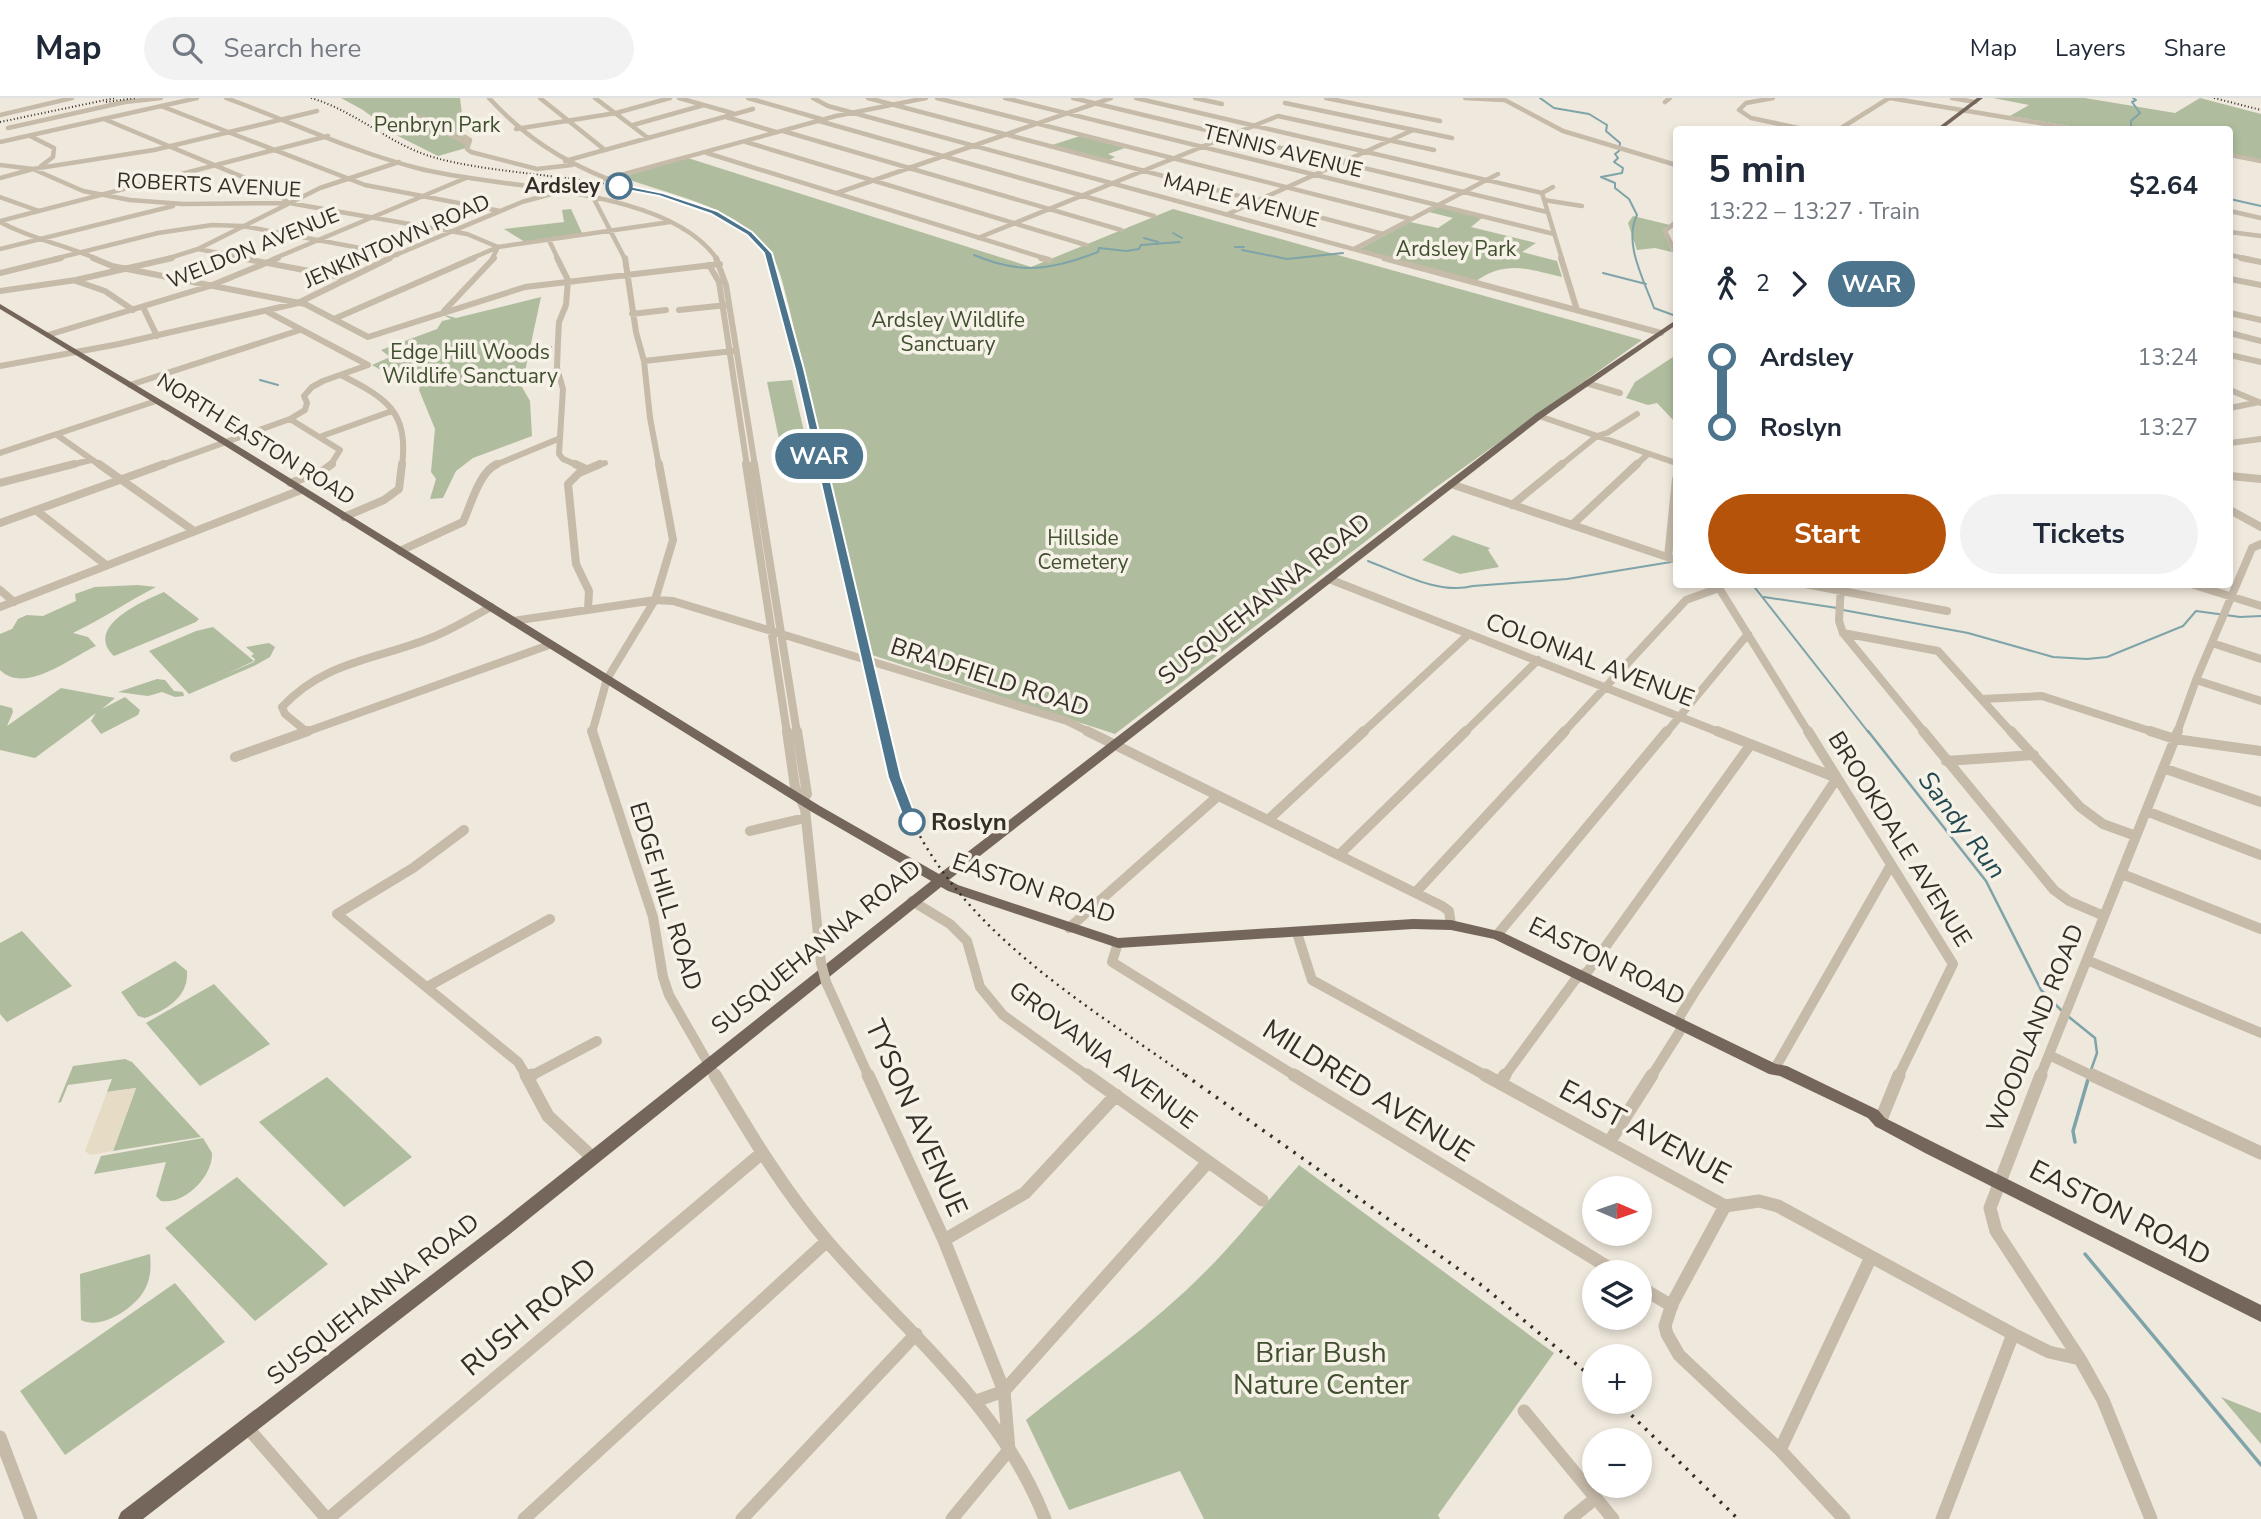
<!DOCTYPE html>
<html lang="en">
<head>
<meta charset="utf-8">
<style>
  :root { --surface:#fff; --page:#f2f2f3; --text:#1f2937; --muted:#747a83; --line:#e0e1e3; --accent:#b45309 }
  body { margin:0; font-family:"Nunito Sans",sans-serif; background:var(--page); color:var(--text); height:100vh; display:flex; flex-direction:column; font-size:26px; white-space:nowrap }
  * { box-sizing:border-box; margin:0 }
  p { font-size:23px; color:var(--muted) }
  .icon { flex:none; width:38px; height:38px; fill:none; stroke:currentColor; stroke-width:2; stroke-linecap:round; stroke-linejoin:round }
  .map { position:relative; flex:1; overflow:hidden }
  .panel { position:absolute; left:1673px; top:28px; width:560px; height:462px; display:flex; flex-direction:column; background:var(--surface); border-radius:7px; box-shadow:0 4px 10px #0003 }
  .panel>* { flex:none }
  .badge { padding:0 14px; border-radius:23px; font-size:24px; line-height:46px }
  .needle { width:46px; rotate:92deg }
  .fabs { position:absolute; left:1582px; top:1078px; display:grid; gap:14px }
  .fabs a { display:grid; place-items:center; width:70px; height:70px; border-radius:50%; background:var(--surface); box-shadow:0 4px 10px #0003; font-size:35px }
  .map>.badge { position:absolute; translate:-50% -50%; box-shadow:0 0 0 4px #fff }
  .legs { display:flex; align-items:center; gap:10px; height:77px; padding:0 35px; font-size:23px }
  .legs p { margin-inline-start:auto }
  .headline { display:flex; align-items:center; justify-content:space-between; height:119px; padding:0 35px }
  h1 { font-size:38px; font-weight:700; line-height:52px }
  .primary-button { display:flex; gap:14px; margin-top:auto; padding:14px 35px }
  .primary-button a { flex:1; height:80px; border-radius:42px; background:var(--accent); color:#fff; font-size:28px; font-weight:700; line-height:80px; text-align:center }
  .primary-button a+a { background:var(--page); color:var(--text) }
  ul { padding:0 35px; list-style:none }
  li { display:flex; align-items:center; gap:24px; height:70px; font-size:26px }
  li i { display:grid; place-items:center; width:10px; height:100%; margin:0 9px; background:currentColor }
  li i::after { content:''; width:18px; height:18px; margin:-9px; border:5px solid; border-radius:50%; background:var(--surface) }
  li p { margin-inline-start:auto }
  li:first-child i { background:linear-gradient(#0000 50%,currentColor 0) }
  li:last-child i { background:linear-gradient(currentColor 50%,#0000 0) }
  header { display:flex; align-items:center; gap:42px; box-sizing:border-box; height:98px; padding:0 35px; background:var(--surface); border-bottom:2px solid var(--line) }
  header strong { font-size:33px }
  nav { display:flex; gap:38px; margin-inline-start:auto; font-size:24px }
  .search { width:490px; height:63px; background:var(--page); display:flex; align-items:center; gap:18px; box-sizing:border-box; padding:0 24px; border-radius:38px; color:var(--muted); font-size:26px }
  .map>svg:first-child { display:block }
  .green { fill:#afbd9e }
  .plaza { fill:#e6dbc5 }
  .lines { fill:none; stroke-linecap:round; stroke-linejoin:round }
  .stream-far2 { stroke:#7ea3a9; stroke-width:2 }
  .stream-far1 { stroke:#7ea3a9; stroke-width:2.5 }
  .stream { stroke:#7ea3a9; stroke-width:3.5 }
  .minor-far4 { stroke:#c6baa9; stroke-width:4.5 }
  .minor-far3 { stroke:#c6baa9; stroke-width:6 }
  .minor-far2 { stroke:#c6baa9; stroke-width:8 }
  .minor-far1 { stroke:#c6baa9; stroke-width:10 }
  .minor { stroke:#c6baa9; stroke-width:13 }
  .major { fill:#75665b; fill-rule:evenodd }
  .rail-far2 { stroke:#342d28; stroke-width:2; stroke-dasharray:1 2.5; stroke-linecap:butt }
  .rail-far1 { stroke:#342d28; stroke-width:2.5; stroke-dasharray:2 5; stroke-linecap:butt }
  .rail { stroke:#342d28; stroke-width:3.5; stroke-dasharray:2.5 7; stroke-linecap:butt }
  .minor-bridge { stroke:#c6baa9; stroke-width:10 }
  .line-1 { fill:#4c748c; stroke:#fff; stroke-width:2 }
  .stop-1-dot { fill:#fff; stroke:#4c748c; stroke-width:3.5 }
  .labels { text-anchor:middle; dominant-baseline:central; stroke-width:7; stroke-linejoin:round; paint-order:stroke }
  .far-park-label { font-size:21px; fill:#40502f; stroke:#f7f2e8 }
  .far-street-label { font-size:21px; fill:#342d28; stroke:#f7f2e8 }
  .far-stop-label { font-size:21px; font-weight:bold; fill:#342d28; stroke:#f7f2e8; text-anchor:end }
  .street-label { font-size:24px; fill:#342d28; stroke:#f7f2e8 }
  .stop-label { font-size:24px; font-weight:bold; fill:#342d28; stroke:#f7f2e8; text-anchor:start }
  .water-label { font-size:26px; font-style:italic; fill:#224951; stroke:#f7f2e8 }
  .near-street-label { font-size:28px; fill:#342d28; stroke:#f7f2e8 }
  .near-park-label { font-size:28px; fill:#40502f; stroke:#f7f2e8 }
</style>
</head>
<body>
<header>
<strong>Map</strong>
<div class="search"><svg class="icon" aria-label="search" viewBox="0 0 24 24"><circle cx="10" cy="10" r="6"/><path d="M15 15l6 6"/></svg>Search here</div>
<nav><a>Map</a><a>Layers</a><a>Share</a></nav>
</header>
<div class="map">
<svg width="2261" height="1421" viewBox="0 0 2261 1421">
  <rect width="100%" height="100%" fill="#efe8dc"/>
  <path class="green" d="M341,0H460L466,50L438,58L398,38L363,12Z
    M1993,0H2085L2175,15L2200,0L2261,16V63L2230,55V32L2088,31L2010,18L2029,7Z
    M1080,38L1125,50L1108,56L1115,59L1109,62L1052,47Z
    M688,60L1031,169L1173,111L1642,242L1435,390L1115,636L869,556L789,209C784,191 780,168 769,153C738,108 669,97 622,79Z
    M1439,109L1482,120L1471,129L1536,145L1522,154L1557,163L1562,179C1528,171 1507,162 1476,183L1359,151L1410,124L1438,130L1453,120L1429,114Z
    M571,111L582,135L525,144L504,131L564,124L562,112Z
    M1633,118L1670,127L1663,132L1672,154L1655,150L1637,152L1628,125Z
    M541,199L530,250L552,248V252L529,254L522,289L530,303L532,338L473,360L456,373L443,400L430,401L436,381L431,374L435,331L419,292L422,281L404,276L393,279L372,267L390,259L381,252L437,231L442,223L451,221L441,216L456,220Z
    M1676,257V325L1657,305L1648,307L1626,300L1635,284Z
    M792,282L813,372L785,370L767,284Z
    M1453,437L1490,450L1488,452L1499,469L1460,476L1422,462Z
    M138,487L156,489C127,504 102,521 73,535L88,539L96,548C70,560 25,597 0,572V536L12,531L18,521L27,517L43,518L76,503L75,496L95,489Z
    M164,494L199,521L196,524L114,558C83,529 143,503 164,494Z
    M213,529L254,563L226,576L254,564L255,561L251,558L254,556L246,549L269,545L275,549L270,559L254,568L189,596L149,553L196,533Z
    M157,581L165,582L174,593L183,594L184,598L175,599L162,594L148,598L118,594Z
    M61,590L115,600L102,611L125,599L140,612L138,617L101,636L91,623L96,615L35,660L0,652V607L12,610L13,614L7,628Z
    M22,833L72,888L7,924L0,916V845Z
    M175,863L187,873C189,899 166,912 145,920L138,918L121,894Z
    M214,886L270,946L200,988L146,925Z
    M125,961L132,964L201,1039L113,1053L136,990L107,994L112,981L68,987L61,1004L58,1005L73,968Z
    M327,979L412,1059L344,1109L259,1024Z
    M203,1040L212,1055C213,1078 185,1107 161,1103L156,1098L166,1064L94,1076L101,1058Z
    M1299,1067L1554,1255L1438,1417L1440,1421H1204L1180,1373L1069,1412L1026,1322C1087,1272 1152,1228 1207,1172C1240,1139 1269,1101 1299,1067Z
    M237,1079L328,1166L255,1223L165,1130Z
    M150,1156C151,1167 151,1179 146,1189C138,1208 102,1233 81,1222L80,1176Z
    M175,1185L225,1244L65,1357L20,1293Z
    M2221,1299L2261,1315V1346Z"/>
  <path class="plaza" d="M136,990L113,1053L90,1057L85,1053L107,994Z"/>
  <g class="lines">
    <path class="stream-far2" d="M1540,0L1554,10L1589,16L1607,27L1606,33L1620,45L1619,53L1615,56L1618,60L1614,64L1623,70L1622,75L1601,79L1615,85V90L1629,101L1637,117C1623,145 1644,182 1654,210L1676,218
      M2131,32V23L2140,15L2132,4L2136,2L2133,0
      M2230,101L2261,108
      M1173,135L1182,140
      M1144,140L1158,144
      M1235,149H1244
      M1242,152L1287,161L1343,155
      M974,157C1021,177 1052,172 1098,154L1099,150L1126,153L1139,151L1141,147L1180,144
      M1603,175L1646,186
      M260,282L278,287
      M1368,463C1400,475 1439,497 1473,488L1567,481L1671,464
      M1752,486L1869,635
      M1764,499L1837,510
      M1843,512L1968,535L2053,559L2087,561L2107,559L2183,528L2196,513L2240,519L2261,518"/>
    <path class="stream-far1" d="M1868,633L1986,783L2041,892L2061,912
      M2069,919L2095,940L2097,955L2091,972"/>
    <path class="stream" d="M2075,1044L2073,1033L2089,978
      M2085,1156L2261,1367"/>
    <path class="minor-far4" d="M226,0C289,23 351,53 417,70C498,92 666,87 717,161
      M489,0C524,38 560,62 608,81
      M540,0L605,52
      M595,0L648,40
      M679,0L732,15
      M748,0L821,21
      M813,0L828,8L1390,161
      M868,0L1383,136
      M937,0L1411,121
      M1005,0L1554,136
      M1073,0L1547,114
      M1136,0L1542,95
      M1195,0L1222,6
      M1326,0L1440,23
      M1465,0L1503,2
      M1501,0L1563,33L1676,67
      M1773,0L1746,5L1739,12L1751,20L1808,32
      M1890,0L2081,32
      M1952,0L1975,4
      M1665,4L1670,0
      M1285,5L1452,40
      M161,8L365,87L500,113
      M0,17L72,0
      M726,19L776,34
      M104,21L269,90L289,105
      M819,23L1154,118
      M633,27L704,7
      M8,30L125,4L161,0
      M516,31L616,15L670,0
      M1838,32L1889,0
      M783,33L1121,132
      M30,38L54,50L53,59L41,68
      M0,44L197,0
      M746,44L1086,147
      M468,46L441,32L439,24L417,20L439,23L470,42L467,51L471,54L537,71L572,67
      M707,55L1047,161
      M2230,57L2261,63
      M565,63L753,11
      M0,67L33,71L83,93L130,102L183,106L289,105L467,136L498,149L492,161
      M0,80L33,71L154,52L317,13
      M1553,89L1542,95L1562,161
      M837,95L1111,0
      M0,99L39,113
      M594,101L625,161
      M1544,102L1582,108
      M2230,113L2261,120
      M1228,116L1413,32
      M0,123L328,38
      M0,124C31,141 65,147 97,161
      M1676,124L1665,133L1676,156
      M2230,134L2261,138
      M978,140L1278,18L1434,52
      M549,142L558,161
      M0,151L173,108
      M198,151L250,161
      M1354,151L1498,76
      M2230,157L2249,161
      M54,161L158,135L212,127L243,128L397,157
      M166,161L198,151L320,90L399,64
      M273,161L466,80
      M386,161L522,104L836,18L926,0
      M470,161L498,149L670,124"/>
    <path class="minor-far3" d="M93,160L112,168L305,206L368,239L525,189L720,166
      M241,160L346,180
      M557,160L568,182L566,207L559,224L558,242L557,270L563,291L559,356L563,361L579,368
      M625,160L636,234L644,263L650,320L659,368
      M716,160L726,187L755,368
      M1041,160L1049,162
      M1384,160L1661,235
      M1561,160L1577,212
      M2241,160L2261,164
      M709,167L719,184L747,368
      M0,175L61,160
      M2230,181L2261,187
      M76,183L105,193L133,212
      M0,193L76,182L172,160
      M143,209L157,238
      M679,212L727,207
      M444,213L494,160
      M268,214L368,267
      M2230,215L2261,222
      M632,216L666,212
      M334,221L474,160
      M2230,235L2261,243
      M48,237L210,188L278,160
      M2230,257L2261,264
      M644,263L733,253
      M0,268L119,246L298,205L390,160
      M341,277C386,300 409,313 402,368
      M1586,285L1620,295
      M130,287L300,232
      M2230,292L2261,305
      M2230,310L2259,304
      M1539,318L1676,365
      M290,321L340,352L330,368
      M57,337L101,368
      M322,338L392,313
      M2230,345L2261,341
      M0,355L156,303
      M67,368L91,362
      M159,368L290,321L305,312L307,305L304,298L312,289L323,283L368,267
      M493,368L558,341
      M595,368L605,365
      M1560,368L1597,338L1607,335L1637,316
      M1635,368L1648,356"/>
    <path class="minor-far2" d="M99,366L194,433
      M575,366L586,371
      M746,366L787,635
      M754,366L797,635
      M2230,378L2261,381
      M0,385L74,366
      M290,385L321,374L332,366
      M1451,386L1676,462
      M1512,407L1562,366
      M2230,412L2261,429
      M37,413L106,467
      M344,419L384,402L399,391L402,366
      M0,425L164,366
      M1572,427L1637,366
      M400,453L463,424C471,407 479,374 497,366
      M1668,459L1676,381
      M1329,481L1721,635
      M1805,486L1947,513
      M1841,486L1839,523L1843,535L1925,635
      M2191,486L2261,508
      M1719,490L1809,635
      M0,492L14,504
      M0,509L301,392
      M588,511L589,493L576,466L568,386L579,375L600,366
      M513,523L655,502L673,503L1067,623L1091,635
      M1843,535L1938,553L2012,635
      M2212,545L2261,561
      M2196,582L2261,603
      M1982,601L2042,598L2156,635
      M307,634L285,616L282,609C326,562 377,562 433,539C453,531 472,519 491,509
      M303,635L549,547
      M592,635L607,581L655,502L673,442L659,366
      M1362,635L1469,536
      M1464,635L1538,562
      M1563,635L1686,502L1719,490L1720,486
      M1666,635L1748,536
      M2177,635L2196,582L2252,450L2261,446"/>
    <path class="minor-far1" d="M592,633L653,819L663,879L669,897L716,979
      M787,633L795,689L805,711L821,865
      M797,633L807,696L803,702
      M1087,633L1442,808L1449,813L1451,827
      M1808,633L1953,866L1898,979
      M1923,633L2054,792L2069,803L2104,818
      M2011,633L2080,709L2103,726L2136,738
      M2150,633L2175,641L2261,653
      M235,659L308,633
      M1946,663L2034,657
      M2163,670L2261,704
      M2146,713L2261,757
      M1268,722L1364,633
      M464,732L413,770L337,816L518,964L527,979
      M750,733L805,720
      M1339,757L1466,633
      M2122,776L2261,831
      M1416,794L1565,633
      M912,803L950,826L967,843L980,889L1003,917L1089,979
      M1069,830L1218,698
      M1297,835L1312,882L1488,979
      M1497,837L1667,633
      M1118,845L1112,864L1297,979
      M2087,862L2261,935
      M826,884L869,979
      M427,889L550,821
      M2051,958L2095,979
      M1774,972L1891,767
      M529,979L597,943
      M1504,979L1575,882L1588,873L1751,646
      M1651,979L1680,933V918L1696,892L1837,680L1717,633
      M2040,979L2178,633"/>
    <path class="minor" d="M526,977L548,1018L593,1060
      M715,977C749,1034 784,1093 828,1144C905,1234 1001,1307 1045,1421
      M868,977L944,1142L1004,1293L1009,1352
      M1087,977L1262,1102
      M1294,977L1616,1174
      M1485,977L1725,1108L1759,1103L1778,1108L2013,1236L2049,1254L2080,1261
      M2041,977L1990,1110L1996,1133L2080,1261L2103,1302L2151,1421
      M2092,977L2261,1055
      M528,979L532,977
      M1500,984L1505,977
      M1880,1024L1899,977
      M1610,1043L1652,977
      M1725,1108L1672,1206L1665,1228L1667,1236L1679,1257L1780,1352L1844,1421
      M944,1142L1025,1095L1116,997
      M1640,1189L1672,1208
      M976,1303L1004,1293L1208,1064
      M1524,1313L1613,1421
      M247,1329L327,1421
      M0,1339L31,1421
      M1780,1352L1871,1159
      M328,1421L762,1055
      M524,1421L827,1143
      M742,1421L916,1236
      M952,1421L1009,1352
      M1570,1421L1596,1400
      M1942,1421L2013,1236"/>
    <path class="major" d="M1977,0H1983L1941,32H1935Z
      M0,206L228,342L820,708L939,776L1536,316L1676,222V227L1542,320L949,782L958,787L1118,840L1413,821L1451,822L1502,834L1776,966L1787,968L1878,1012L1885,1020L1935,1045L2261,1207V1224L1925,1055L1875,1028L1868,1020L1780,978L1769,976L1494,841L1451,832L1413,831L1118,850L948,793L941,789L510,1136L143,1421H118L121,1414L498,1126L931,783L812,714L222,346L0,211Z"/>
    <path class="rail-far2" d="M311,0C356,13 391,48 436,60C525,85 710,75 768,155C774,163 775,175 778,185L884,635
      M2214,0L2261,12
      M106,4L136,0
      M0,24L115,0"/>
    <path class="rail-far1" d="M883,633C889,659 895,685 906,710C960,833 1082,904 1188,979"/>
    <path class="rail" d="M1185,977L1484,1189L1594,1281
      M1618,1304L1738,1421"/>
    <path class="minor-bridge" d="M821,865L826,884"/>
  </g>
  <path class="line-1" d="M619,86L663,95L717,113L752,134L772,155L804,271L901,679L918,724L916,727L912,728L905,724L888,679L795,271L764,155L747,137L711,116L659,98L616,90Z"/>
  <g class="stop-1-dot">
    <circle cx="619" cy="88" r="12"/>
    <circle cx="912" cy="724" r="12"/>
  </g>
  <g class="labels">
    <g class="far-park-label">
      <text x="437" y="27">Penbryn Park</text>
      <text x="1456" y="151">Ardsley Park</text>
      <text x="948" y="222">Ardsley Wildlife<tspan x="948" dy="24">Sanctuary</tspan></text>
      <text x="470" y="254">Edge Hill Woods<tspan x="470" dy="24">Wildlife Sanctuary</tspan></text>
      <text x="1083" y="440">Hillside<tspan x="1083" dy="24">Cemetery</tspan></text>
    </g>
    <g class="far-street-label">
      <text transform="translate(1283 53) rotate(14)">TENNIS AVENUE</text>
      <text transform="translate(209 87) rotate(3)">ROBERTS AVENUE</text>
      <text transform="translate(1241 102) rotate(15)">MAPLE AVENUE</text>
      <text transform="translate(397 143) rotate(-24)">JENKINTOWN ROAD</text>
      <text transform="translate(253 150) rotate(-22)">WELDON AVENUE</text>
      <text transform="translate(256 341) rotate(32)">NORTH EASTON ROAD</text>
    </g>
    <g class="far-stop-label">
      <text x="600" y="88">Ardsley</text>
    </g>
    <g class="street-label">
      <text transform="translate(1264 501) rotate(-38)">SUSQUEHANNA ROAD</text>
      <text transform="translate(1590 562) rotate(21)">COLONIAL AVENUE</text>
      <text transform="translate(990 579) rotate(18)">BRADFIELD ROAD</text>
      <text transform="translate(1900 741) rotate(58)">BROOKDALE AVENUE</text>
      <text transform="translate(1034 790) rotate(19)">EASTON ROAD</text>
      <text transform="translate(666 798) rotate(73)">EDGE HILL ROAD</text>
      <text transform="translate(816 849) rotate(-39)">SUSQUEHANNA ROAD</text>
      <text transform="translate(1607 863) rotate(26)">EASTON ROAD</text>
      <text transform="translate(2035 930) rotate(-68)">WOODLAND ROAD</text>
      <text transform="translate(1103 957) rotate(37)">GROVANIA AVENUE</text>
      <text transform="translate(373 1201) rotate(-38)">SUSQUEHANNA ROAD</text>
    </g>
    <g class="stop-label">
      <text x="931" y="724">Roslyn</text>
    </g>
    <g class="water-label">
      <text transform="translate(1962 727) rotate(53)">Sandy Run</text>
    </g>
    <g class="near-street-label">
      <text transform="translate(1368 993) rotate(32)">MILDRED AVENUE</text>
      <text transform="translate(916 1020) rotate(66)">TYSON AVENUE</text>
      <text transform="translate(1645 1034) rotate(28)">EAST AVENUE</text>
      <text transform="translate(2120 1115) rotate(27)">EASTON ROAD</text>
      <text transform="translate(529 1219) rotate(-40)">RUSH ROAD</text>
    </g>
    <g class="near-park-label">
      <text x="1321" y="1255">Briar Bush<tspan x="1321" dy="32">Nature Center</tspan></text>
    </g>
  </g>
</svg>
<div class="fabs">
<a><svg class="needle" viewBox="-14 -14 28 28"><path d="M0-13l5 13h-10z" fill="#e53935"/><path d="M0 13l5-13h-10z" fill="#747a83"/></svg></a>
<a><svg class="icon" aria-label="layers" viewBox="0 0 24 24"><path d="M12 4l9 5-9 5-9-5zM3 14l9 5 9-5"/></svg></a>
<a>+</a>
<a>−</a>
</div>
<b class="badge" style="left:819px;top:358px;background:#4c748c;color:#fff">WAR</b>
<section class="panel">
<div class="headline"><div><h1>5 min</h1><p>13:22 – 13:27 · Train</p></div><b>$2.64</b></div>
<div class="legs"><svg class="icon" aria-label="walk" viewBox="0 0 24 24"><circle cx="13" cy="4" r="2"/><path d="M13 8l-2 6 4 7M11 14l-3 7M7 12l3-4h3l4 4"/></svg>2<svg class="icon" aria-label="forward" viewBox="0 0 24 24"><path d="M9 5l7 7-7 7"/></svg><b class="badge" style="background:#4c748c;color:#fff">WAR</b></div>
<ul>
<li><i style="color:#4c748c"></i><b>Ardsley</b><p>13:24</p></li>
<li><i style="color:#4c748c"></i><b>Roslyn</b><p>13:27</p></li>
</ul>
<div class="primary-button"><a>Start</a><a>Tickets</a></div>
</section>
</div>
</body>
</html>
